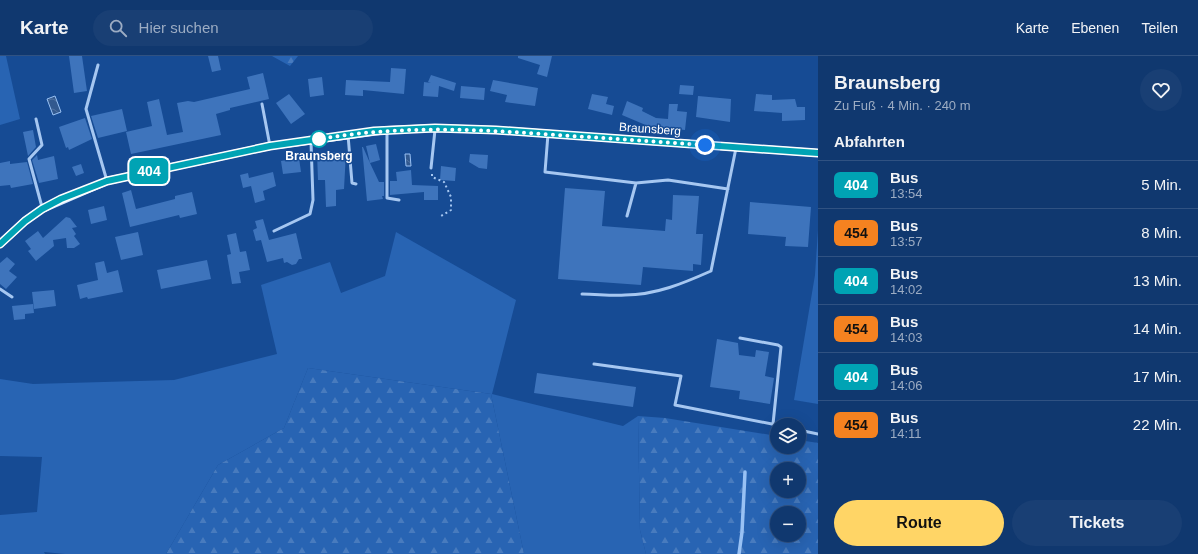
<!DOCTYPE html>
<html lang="de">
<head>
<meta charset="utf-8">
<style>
  :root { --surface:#10386f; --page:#193f74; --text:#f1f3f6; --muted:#9cacc3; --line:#305282; --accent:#ffd566 }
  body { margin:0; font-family:Arial,sans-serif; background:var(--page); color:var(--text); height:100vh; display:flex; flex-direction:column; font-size:15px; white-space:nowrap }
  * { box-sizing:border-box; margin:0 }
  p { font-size:13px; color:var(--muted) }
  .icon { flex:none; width:22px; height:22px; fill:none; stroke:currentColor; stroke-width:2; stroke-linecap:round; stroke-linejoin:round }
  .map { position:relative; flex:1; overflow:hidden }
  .sheet { display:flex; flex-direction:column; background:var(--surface); width:380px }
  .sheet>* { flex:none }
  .badge { padding:0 8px; border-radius:6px; font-size:14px; line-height:26px }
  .fabs { position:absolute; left:770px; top:362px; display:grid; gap:8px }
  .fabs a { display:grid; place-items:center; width:36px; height:36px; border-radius:50%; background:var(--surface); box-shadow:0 4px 16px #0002,0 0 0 1px var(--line); font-size:20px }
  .you { position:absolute; width:20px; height:20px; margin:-10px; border:3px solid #fff; border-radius:50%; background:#1a73e8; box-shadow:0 0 0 6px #1a73e833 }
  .map>.badge { position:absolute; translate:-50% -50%; box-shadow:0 0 0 2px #fff }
  h2 { padding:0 16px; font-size:15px; line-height:36px }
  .round { display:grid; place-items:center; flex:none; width:42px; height:42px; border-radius:21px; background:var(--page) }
  .overview { display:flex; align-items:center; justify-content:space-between; height:68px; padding:0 16px }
  h1 { font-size:19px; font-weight:600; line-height:30px }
  .primary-button { display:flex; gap:8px; margin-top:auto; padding:8px 16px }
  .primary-button a { flex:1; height:46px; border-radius:24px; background:var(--accent); color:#111; font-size:16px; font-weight:600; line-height:46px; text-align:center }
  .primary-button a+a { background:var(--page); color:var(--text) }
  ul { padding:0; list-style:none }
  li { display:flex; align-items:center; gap:12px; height:48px; padding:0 16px; border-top:1px solid var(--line) }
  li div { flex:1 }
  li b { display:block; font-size:15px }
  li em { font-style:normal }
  li .badge { min-width:44px; font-weight:700; text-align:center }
  header { display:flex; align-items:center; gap:24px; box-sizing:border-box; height:56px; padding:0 20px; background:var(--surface); border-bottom:1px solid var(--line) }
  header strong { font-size:19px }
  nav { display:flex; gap:22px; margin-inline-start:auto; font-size:14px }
  .search { width:280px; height:36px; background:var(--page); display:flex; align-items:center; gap:10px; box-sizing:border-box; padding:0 14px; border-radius:22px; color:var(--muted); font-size:15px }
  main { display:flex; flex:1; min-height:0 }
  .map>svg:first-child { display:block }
  .green { fill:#2864b3 }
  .forest { fill:url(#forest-firs); fill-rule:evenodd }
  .water { fill:url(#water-waves); stroke:#98c1f4 }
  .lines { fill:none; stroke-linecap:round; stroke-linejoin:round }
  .stream { stroke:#98c1f4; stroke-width:3.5 }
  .building { fill:#3e74bc }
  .path { stroke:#a6c7f1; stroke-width:2; stroke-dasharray:2 3; stroke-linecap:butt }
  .service { stroke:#a6c7f1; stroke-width:3 }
  .secondary { stroke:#d4e5fc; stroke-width:8 }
  .line-casing { stroke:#fff; stroke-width:9 }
  .line { stroke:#00a3b4; stroke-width:6 }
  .walk { stroke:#fff; stroke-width:4; stroke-dasharray:0 7.2 }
  .stop-dot { fill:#fff; stroke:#00a3b4; stroke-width:2 }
  .labels { text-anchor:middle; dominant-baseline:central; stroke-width:3; stroke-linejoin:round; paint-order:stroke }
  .street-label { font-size:12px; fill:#fff; stroke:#164b94 }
  .stop-label { font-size:12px; font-weight:bold; fill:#fff; stroke:#164b94 }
</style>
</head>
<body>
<header>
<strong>Karte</strong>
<div class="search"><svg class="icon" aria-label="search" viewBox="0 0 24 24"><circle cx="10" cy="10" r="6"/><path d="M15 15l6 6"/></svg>Hier suchen</div>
<nav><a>Karte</a><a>Ebenen</a><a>Teilen</a></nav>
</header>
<main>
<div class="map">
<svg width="818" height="498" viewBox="0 0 818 498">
  <defs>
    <pattern id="forest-firs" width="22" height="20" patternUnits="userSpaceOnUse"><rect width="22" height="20" fill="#2864b3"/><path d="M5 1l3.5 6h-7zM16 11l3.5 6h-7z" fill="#487bbe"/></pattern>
    <pattern id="water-waves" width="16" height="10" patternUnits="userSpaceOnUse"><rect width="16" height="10" fill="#32598f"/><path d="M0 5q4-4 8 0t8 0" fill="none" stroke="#5172a0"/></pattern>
  </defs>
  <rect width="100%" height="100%" fill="#164b94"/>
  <path class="green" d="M0,0H6L20,63L0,69Z
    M818,174V348L794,344L815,219Z
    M396,176L516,244L492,338L623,370L638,360L640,474L646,498H524L491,338L308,312L284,372L218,409L166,498H65L44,496L45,498H0V459L37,456L42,401L0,400V323L33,328L174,324L277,298L261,229L330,206L341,237L385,220Z"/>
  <path class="forest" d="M272,0H298L290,10Z
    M308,312L491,338L524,498H166L218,409L284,372Z
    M638,360L665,362L777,380V391H799V384L818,387V498H646L640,474ZM777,413H799V435H777ZM777,457H799V479H777Z"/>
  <path class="water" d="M55,40L61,56L53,59L47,43Z
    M405,98H410L411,110H406Z"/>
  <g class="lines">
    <path class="stream" d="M739,498L742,476L745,416"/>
  </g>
  <path class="building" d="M69,0H82L87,35L74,37Z
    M208,0H218L221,14L212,16Z
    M518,0H552L547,21L537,18L540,9L518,2Z
    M391,12L406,13L404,38L363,34V40L345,39L346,24L390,26Z
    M263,17L269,43L230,52V54L216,58L221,79L131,98L126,76L152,70L147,46L159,43L167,79L183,76L177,47L188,45L194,46L250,33L247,21Z
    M431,19L456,27L454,35L439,30L438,41L423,40L424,26L431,27L428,26Z
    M322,21L324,39L310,41L308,23Z
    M493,24L538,32L535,50L505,46L507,39L490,35Z
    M680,29L694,30L693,39L679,38Z
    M461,30L485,32L484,44L460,42Z
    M289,38L305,58L291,68L276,47Z
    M592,38L608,41L606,48L614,50L612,59L588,53Z
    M756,38L772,39V44L795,43L797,51H805V64L782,65V57L754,55Z
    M698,40L731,43L730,66L696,61Z
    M627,45L643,52L642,55L656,62L668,63L669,48H678L677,55L687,56L685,74L648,70L622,59Z
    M122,53L127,75L98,82L91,60Z
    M85,62L92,83L69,94L68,91L66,92L59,71Z
    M33,74L36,91L28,100L23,76Z
    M376,88L380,104L370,107L379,126H384V140H382L383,143L367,145L362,91H363L370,107L366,90Z
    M346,96L344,133L336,134V150L326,151L325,124H318L317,97Z
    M470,98L488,99L487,113L479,112L469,106Z
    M37,99L38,104L54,100L58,123L39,127L32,104Z
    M299,102L301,116L283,118L281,105Z
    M10,105V108L27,106L33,128L11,132L10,129L0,130V107Z
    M81,108L84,117L76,120L72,111Z
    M441,110L456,112L455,125L440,124Z
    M411,114L412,129L438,130V144H424V136L390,139V125H397L396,116Z
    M273,116L276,130L263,135L265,144L255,147L251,130L243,132L240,119L248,117L249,122Z
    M565,132L605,135L602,170L665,175L666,163L672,164L673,139L699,140L696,178H703L701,209L693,208V215L643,211L641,229L558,223Z
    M131,134L136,153L175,143V140L192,136L197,158L180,162L179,159L130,171L122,137Z
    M750,146L811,151L808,191L785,190L786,181L748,178Z
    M104,150L107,164L91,168L88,154Z
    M66,161L70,162L77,171L72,172L76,178L74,180L80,188L74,192H67L66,182L53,184L54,190L36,205L28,195L31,193L25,185L38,175L43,182Z
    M263,163L269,184L296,177L302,203H299L296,208L292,209L287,206L284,207L283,202L267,206L261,184L256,185L253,174L257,172L255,165Z
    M138,176L143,199L121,204L115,181Z
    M236,177L240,196L246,195L250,214L239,216L241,227L232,228L227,199L231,198L227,179Z
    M7,201L15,208L9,215L17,221L6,233L0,228V207Z
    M207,204L211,223L161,233L157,214Z
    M104,205L107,217L118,214L123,236L88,243L87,241L80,243L77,229L98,224L95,207Z
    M54,234L56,250L34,253L32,236Z
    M33,248L34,257L25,258V263L14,264L12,250Z
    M717,283L738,287L739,299L755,301L756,294L769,296L765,320L774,322L770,348L739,343L740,335L710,331Z
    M537,317L636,331L633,351L534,337Z"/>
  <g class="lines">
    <path class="path" d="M432,118V121L444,126L451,141V154L441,160"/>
    <path class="service" d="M98,9L86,53L107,125
      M262,48L270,90
      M36,63L42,89L29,103L42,151
      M387,75V142L399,144
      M548,78L545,116L636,127
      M348,79L352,127L356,128
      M431,112L435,74
      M627,160L636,127L668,124L728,133
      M274,175L310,158L313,144L311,86
      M0,233L12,241
      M582,238C597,238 611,240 625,239C656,239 684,227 711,215L736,92
      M740,282L778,289L781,291L773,368
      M594,308L681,320L675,349L777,369
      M799,374L818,378"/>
    <path class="secondary" d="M0,188L25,165L42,153L107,125L270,90L387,74L435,72L496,74L818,97"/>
  </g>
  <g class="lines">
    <g class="line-casing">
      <path id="line" d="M0,188L25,165L42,153L61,143L107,125L270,90L374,75L435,72L496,74L818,97"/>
    </g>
    <use href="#line" class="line"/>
    <path class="walk" d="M319,83L314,84C397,69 473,73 556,79C606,82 655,86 705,89"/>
  </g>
  <circle class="stop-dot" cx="319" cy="83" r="8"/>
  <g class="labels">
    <g class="street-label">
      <text transform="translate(650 73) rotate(4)">Braunsberg</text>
    </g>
    <g class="stop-label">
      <text x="319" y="100">Braunsberg</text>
    </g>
  </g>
</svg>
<div class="fabs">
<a><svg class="icon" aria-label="layers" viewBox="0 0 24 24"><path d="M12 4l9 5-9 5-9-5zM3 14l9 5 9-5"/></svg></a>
<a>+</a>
<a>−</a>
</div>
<div class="you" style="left:705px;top:89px"></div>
<b class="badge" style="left:149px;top:115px;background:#00a3b4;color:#fff">404</b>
</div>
<section class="sheet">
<div class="overview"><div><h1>Braunsberg</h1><p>Zu Fuß · 4 Min. · 240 m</p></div><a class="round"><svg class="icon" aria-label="heart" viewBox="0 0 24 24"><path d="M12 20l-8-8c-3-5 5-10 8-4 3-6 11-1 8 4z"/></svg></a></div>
<h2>Abfahrten</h2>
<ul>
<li><span class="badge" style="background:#00a3b4;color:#fff">404</span><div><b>Bus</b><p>13:54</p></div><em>5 Min.</em></li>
<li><span class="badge" style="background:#f58220;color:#111">454</span><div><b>Bus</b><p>13:57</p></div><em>8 Min.</em></li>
<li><span class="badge" style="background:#00a3b4;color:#fff">404</span><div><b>Bus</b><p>14:02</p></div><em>13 Min.</em></li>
<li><span class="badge" style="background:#f58220;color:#111">454</span><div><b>Bus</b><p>14:03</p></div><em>14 Min.</em></li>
<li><span class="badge" style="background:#00a3b4;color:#fff">404</span><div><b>Bus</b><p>14:06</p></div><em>17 Min.</em></li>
<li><span class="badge" style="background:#f58220;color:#111">454</span><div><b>Bus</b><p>14:11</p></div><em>22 Min.</em></li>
</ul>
<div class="primary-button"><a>Route</a><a>Tickets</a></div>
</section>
</main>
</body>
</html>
